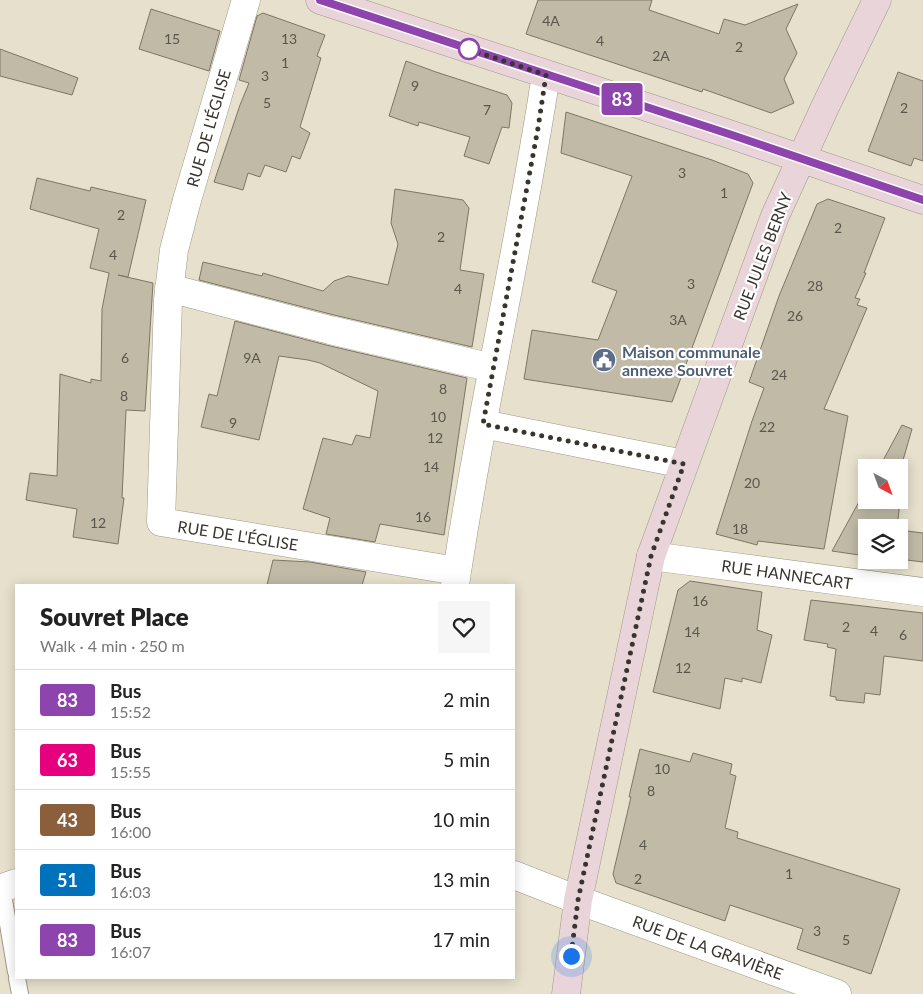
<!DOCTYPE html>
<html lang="en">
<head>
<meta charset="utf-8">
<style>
  :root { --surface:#fff; --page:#f6f6f6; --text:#222; --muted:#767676; --line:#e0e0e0 }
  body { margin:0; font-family:Lato,sans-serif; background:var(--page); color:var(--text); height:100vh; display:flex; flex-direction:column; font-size:19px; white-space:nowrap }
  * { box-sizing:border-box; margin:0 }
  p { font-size:16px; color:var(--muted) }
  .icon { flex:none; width:28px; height:28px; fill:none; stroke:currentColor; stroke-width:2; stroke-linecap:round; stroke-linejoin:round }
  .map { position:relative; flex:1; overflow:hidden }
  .panel { position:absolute; left:15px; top:584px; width:500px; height:395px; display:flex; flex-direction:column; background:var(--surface); border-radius:0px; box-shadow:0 2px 12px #0003 }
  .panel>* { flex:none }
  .badge { padding:0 10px; border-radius:4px; font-size:18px; line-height:32px }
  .needle { width:32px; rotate:139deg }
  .tools { position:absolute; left:858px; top:459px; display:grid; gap:10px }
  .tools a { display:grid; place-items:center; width:50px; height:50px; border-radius:0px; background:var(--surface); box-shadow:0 2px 12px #0003; font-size:25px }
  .you { position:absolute; width:25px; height:25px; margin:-12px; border:4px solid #fff; border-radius:50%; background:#1a73e8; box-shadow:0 0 0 8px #1a73e833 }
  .map>.badge { position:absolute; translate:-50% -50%; box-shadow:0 0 0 2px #fff }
  .round { display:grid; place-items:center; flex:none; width:52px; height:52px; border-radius:0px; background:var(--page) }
  .overview { display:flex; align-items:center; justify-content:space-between; height:85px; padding:0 25px }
  h1 { font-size:24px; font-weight:800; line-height:38px }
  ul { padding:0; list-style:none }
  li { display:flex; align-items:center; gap:15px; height:60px; padding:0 25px; border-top:1px solid var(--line) }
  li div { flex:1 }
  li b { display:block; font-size:19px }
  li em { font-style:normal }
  li .badge { min-width:55px; font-weight:700; text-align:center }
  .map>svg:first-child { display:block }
  .building { fill:#c0baa7; stroke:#7c7664 }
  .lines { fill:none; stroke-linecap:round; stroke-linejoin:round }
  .service-casing { stroke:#9e9986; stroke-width:18 }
  .minor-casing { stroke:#9e9986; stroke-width:29 }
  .secondary-casing { stroke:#9e9986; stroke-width:29 }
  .service { stroke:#fff; stroke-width:16 }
  .minor { stroke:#fff; stroke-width:28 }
  .secondary { stroke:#e9d4da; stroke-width:28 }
  .line-casing { stroke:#fff; stroke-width:11 }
  .line { stroke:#8e44ad; stroke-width:8 }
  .walk { stroke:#37352d; stroke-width:5; stroke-dasharray:0 9 }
  .stop-dot { fill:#fff; stroke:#8e44ad; stroke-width:2.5 }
  .labels { text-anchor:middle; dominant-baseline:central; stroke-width:4.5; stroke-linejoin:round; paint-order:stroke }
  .number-label { font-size:14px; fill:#59564c }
  .street-label { font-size:16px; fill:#37352d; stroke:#fff }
  .service-label { font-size:16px; font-weight:bold; fill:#4e5e75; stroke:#fff; text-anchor:start }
</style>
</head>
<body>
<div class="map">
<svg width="923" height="994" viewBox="0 0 923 994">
  <rect width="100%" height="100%" fill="#e6e0cc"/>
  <path class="building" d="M538,0H652L649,10L719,34L724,19L745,25L798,4L786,29L797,53L784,79L794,103L771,113L703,89L702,92L526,34Z
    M151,9L220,31L209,71L139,49Z
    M263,13L325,35L317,56L321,58L300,127L310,133L300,159L292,156L286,172L265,165L260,177L248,173L243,190L214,182L240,105L249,83L239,80L257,16Z
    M0,49L78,78L72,95L0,76Z
    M406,61L436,72L507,95L512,103L509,128L502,127L489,164L464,156L470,137L419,122L418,126L389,116Z
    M898,72L923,81V161L914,158L911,166L868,151Z
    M566,112L712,160L748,174L753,183L672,402L524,379L532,330L598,340L617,291L592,282L632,176L561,153Z
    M37,178L90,191L91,187L146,200L128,277L118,275L153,283L145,411L126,410L122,498H124L118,544L73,537L77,509L26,500L30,473L57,476L60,374L91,383V379L101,381L102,309L109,273L90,268L99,229L30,209Z
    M395,189L463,200L469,208L460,270L484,274L472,347L334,315L199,280L203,262L262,276L263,273L323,291L334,281L348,276L388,285L398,244L391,223Z
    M828,199L885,218L864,273H866L855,298L860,299L857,305L867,308L824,409L848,416L824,549L758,541L757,545L716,534L752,421L764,388L749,382L779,296L817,204Z
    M235,321L326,345L467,378L444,535L380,524L375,542L326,534L330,518L303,509L323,438L352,445L356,435L370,438L378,391L320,363L308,360L279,356L259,440L201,427L209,394L217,396Z
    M902,425L912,429L899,474V468H879Z
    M866,489V500L900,502L897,528H866V556L832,551Z
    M899,530L923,533V562L899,559Z
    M273,560L310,562L366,572L362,585H267Z
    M690,581L762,592L757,630L772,635L761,683L742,678V682L725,678L720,709L653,692L678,590Z
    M811,600L923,613V661L884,656L880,695L865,693L864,703L836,700V697L830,696L836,649L827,647L828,644L804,640Z
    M640,749L690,762L693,753L732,764L730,774L736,776L725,828L738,832L737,838L900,889L871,974L797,949L803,929L730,905L725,921L616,883L613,874L631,797H629Z"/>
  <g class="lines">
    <g class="service-casing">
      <path id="service" d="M2,888L16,972
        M17,978L20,994"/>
    </g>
    <g class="minor-casing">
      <path id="minor" d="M246,0L187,200L174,250L168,300L161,522L457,571
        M169,288L330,330L493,368
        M483,424L684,464
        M651,556L923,592
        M455,585C480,414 520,245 546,75
        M514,875L578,900L837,994
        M0,889L16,883"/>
    </g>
    <g class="secondary-casing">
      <path id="secondary" d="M320,0L732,135L923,200
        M566,994L578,900L651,556L775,216L825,107L877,0"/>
    </g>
    <use href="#service" class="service"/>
    <use href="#minor" class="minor"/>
    <use href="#secondary" class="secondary"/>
  </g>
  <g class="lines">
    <g class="line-casing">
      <path id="line" d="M320,0L732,135L923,200"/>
    </g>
    <use href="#line" class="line"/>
    <path class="walk" d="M469,49L465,48L546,75L538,128L483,424L684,464L651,556L578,900L571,956"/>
  </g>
  <defs>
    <g id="civic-disc" transform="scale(1.25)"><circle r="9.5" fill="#5c6f8a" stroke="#fff"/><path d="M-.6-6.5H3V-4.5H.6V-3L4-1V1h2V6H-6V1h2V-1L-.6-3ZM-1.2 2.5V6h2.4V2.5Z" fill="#fff"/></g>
  </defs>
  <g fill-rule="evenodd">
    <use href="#civic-disc" x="604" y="360"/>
  </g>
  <circle class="stop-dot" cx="469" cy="49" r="10"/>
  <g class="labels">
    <g class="number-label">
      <text x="551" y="20">4A</text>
      <text x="172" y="38">15</text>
      <text x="289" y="38">13</text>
      <text x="600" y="40">4</text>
      <text x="739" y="46">2</text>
      <text x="661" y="55">2A</text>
      <text x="285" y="62">1</text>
      <text x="265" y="75">3</text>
      <text x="415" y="85">9</text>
      <text x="267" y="102">5</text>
      <text x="904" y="107">2</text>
      <text x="487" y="109">7</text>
      <text x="682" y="172">3</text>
      <text x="724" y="192">1</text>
      <text x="121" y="214">2</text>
      <text x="838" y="227">2</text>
      <text x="441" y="236">2</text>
      <text x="113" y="254">4</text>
      <text x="691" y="283">3</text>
      <text x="815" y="285">28</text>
      <text x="458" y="288">4</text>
      <text x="795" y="315">26</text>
      <text x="678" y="319">3A</text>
      <text x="125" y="357">6</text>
      <text x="252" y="357">9A</text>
      <text x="779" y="374">24</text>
      <text x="443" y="388">8</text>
      <text x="124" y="395">8</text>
      <text x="438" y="416">10</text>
      <text x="233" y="422">9</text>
      <text x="767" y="426">22</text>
      <text x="435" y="437">12</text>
      <text x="431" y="466">14</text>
      <text x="752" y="482">20</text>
      <text x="423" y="516">16</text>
      <text x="98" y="522">12</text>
      <text x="740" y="528">18</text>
      <text x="700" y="600">16</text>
      <text x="846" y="626">2</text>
      <text x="874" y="630">4</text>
      <text x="692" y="631">14</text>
      <text x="903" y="634">6</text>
      <text x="683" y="667">12</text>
      <text x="662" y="768">10</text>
      <text x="651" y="790">8</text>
      <text x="643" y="844">4</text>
      <text x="789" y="873">1</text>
      <text x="638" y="878">2</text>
      <text x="817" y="930">3</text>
      <text x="846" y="939">5</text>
    </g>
    <g class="street-label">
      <text transform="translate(208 128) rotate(-74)">RUE DE L'ÉGLISE</text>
      <text transform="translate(762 256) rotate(-69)">RUE JULES BERNY</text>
      <text transform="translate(238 535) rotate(9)">RUE DE L'ÉGLISE</text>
      <text transform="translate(787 574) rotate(8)">RUE HANNECART</text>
      <text transform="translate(708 947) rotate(20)">RUE DE LA GRAVIÈRE</text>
    </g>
    <g class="service-label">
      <text x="622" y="351">Maison communale<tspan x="622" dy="18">annexe Souvret</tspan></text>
    </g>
  </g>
</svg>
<div class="tools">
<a><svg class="needle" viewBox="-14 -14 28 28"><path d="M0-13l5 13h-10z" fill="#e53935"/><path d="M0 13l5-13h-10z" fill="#767676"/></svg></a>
<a><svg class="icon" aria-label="layers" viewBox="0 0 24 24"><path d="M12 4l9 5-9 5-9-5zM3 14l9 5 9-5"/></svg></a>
</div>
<div class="you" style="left:571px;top:956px"></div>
<b class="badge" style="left:622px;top:99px;background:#8e44ad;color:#fff">83</b>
<section class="panel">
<div class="overview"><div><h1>Souvret Place</h1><p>Walk · 4 min · 250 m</p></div><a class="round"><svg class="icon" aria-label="heart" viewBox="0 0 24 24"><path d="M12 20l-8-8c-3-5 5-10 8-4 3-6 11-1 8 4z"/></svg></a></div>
<ul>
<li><span class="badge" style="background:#8e44ad;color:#fff">83</span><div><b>Bus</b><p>15:52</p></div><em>2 min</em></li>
<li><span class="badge" style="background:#e6007e;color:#fff">63</span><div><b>Bus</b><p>15:55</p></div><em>5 min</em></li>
<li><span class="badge" style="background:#8b5e3c;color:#fff">43</span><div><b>Bus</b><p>16:00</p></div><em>10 min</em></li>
<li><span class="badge" style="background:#0072bc;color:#fff">51</span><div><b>Bus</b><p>16:03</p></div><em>13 min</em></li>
<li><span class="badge" style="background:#8e44ad;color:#fff">83</span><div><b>Bus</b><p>16:07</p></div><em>17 min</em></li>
</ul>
</section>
</div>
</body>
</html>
